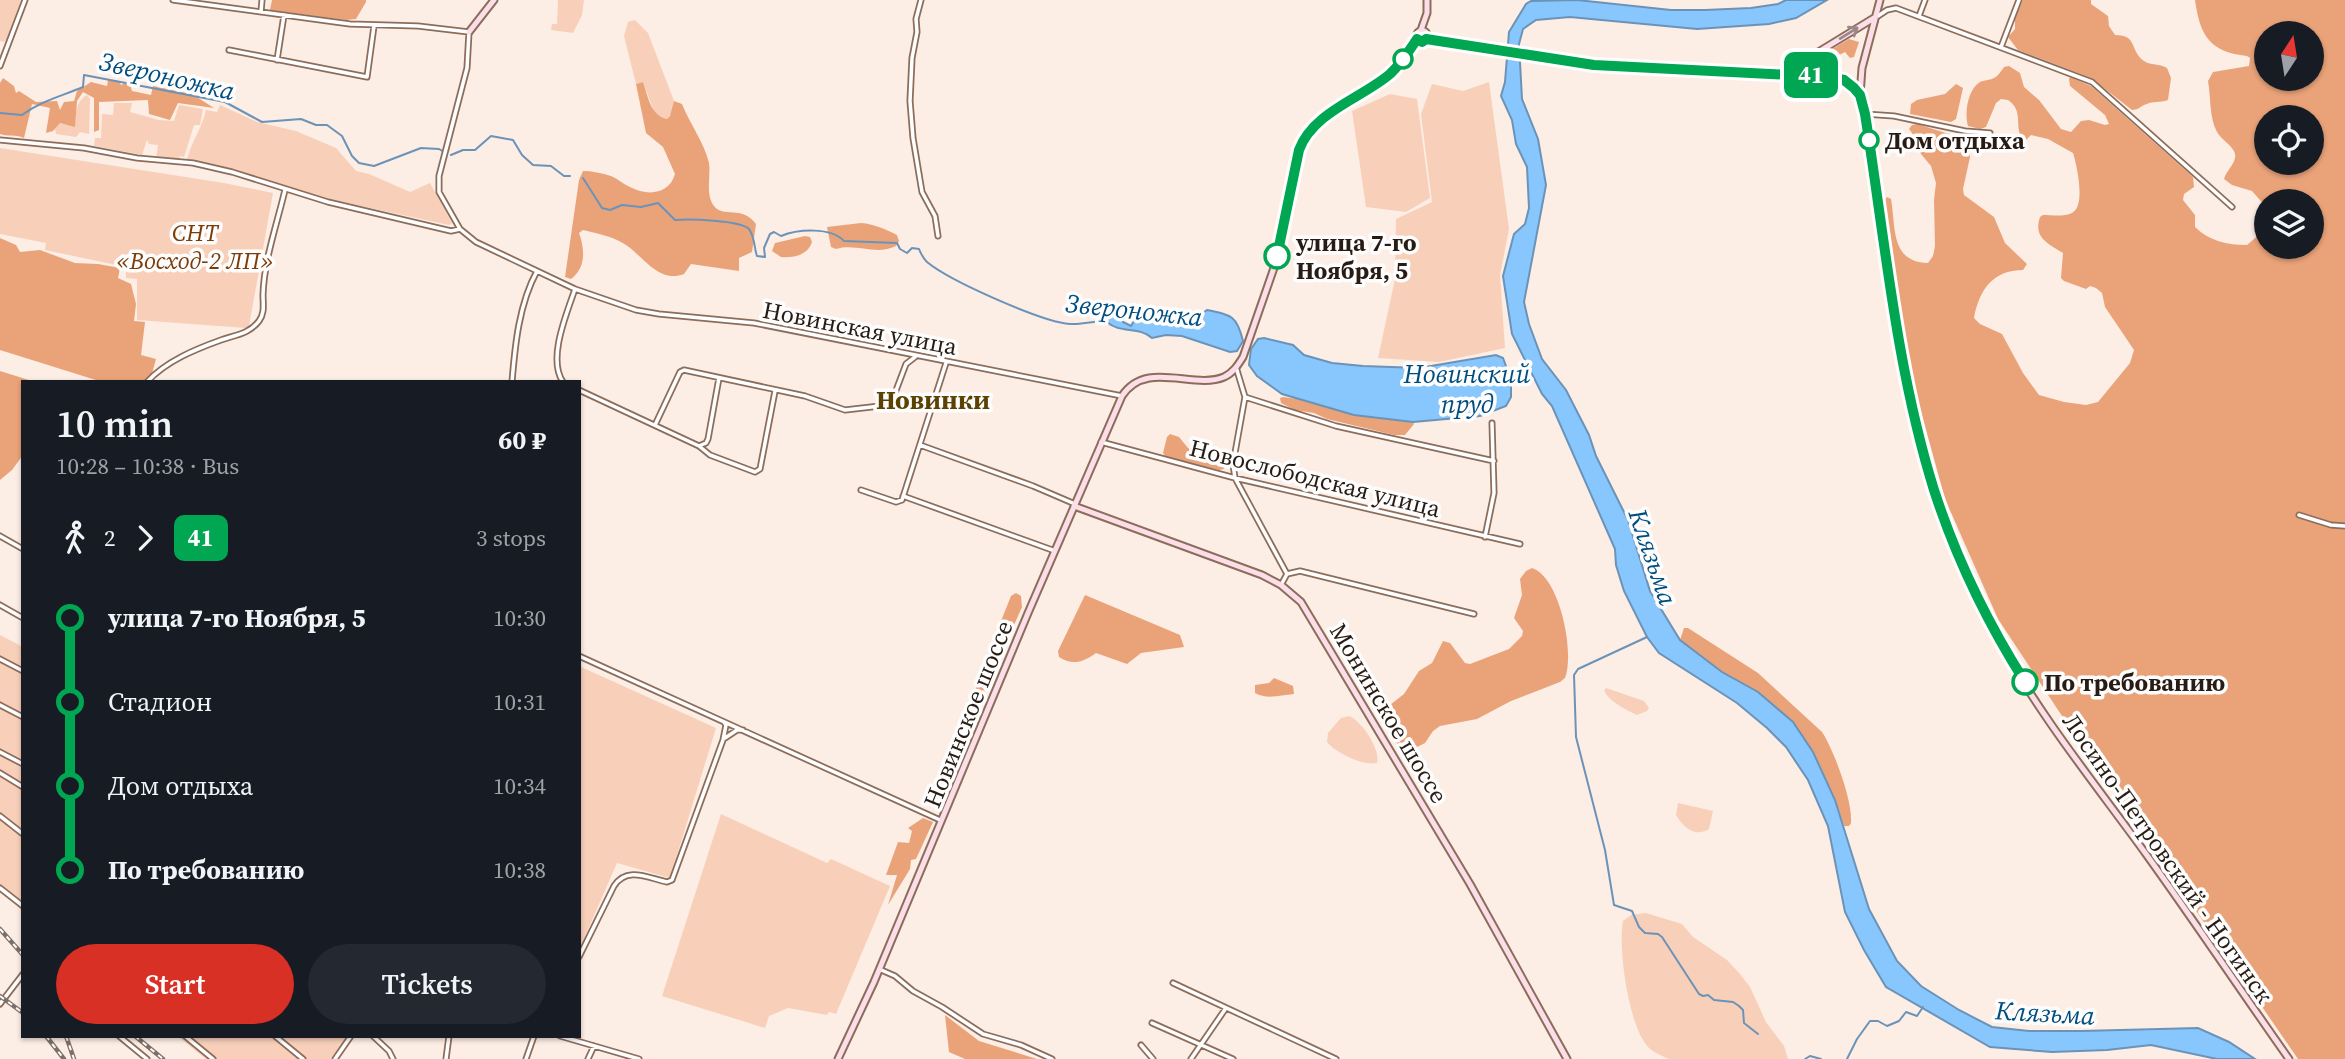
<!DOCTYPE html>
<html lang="en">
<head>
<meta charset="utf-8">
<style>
  :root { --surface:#171b24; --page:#242831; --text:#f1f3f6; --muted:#9ea1a6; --accent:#d93025 }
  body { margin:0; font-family:"Source Serif 4",serif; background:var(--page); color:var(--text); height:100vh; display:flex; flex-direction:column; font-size:26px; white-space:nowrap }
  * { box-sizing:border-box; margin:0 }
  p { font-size:23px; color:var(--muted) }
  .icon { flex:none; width:38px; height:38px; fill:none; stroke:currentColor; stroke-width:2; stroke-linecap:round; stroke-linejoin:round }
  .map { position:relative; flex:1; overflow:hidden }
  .sheet { position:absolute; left:21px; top:380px; width:560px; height:658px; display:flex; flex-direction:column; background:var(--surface); border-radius:0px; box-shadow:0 2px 5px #0004 }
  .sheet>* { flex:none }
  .badge { padding:0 14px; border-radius:10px; font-size:24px; line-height:46px }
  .needle { width:46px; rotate:12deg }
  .fabs { position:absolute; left:2254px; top:21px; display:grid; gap:14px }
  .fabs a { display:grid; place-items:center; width:70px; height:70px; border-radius:50%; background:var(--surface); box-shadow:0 2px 5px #0004; font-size:35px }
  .map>.badge { position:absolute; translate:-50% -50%; box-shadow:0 0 0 4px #fff }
  .legs { display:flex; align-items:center; gap:10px; height:77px; padding:0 35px; font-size:23px }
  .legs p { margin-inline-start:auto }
  .summary { display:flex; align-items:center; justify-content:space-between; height:119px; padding:0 35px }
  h1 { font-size:38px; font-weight:600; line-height:52px }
  .button { display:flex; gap:14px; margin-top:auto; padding:14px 35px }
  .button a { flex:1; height:80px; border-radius:42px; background:var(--accent); color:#fff; font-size:28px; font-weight:600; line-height:80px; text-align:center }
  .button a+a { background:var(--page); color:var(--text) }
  ul { padding:0 35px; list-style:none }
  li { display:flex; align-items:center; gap:24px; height:84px; font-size:26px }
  li i { display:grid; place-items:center; width:10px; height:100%; margin:0 9px; background:currentColor }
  li i::after { content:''; width:18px; height:18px; margin:-9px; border:5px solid; border-radius:50%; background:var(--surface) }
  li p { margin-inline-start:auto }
  li:first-child i { background:linear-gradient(#0000 50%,currentColor 0) }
  li:last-child i { background:linear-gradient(currentColor 50%,#0000 0) }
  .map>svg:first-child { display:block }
  .green { fill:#f8d0ba }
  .forest { fill:#eaa379; fill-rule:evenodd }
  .water { fill:#88c7fe; stroke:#6b93b8; stroke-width:2 }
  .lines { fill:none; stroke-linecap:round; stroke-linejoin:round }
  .stream { stroke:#6b93b8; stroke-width:2 }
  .street-casing { stroke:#8c6d5b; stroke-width:7 }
  .secondary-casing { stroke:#8c6d5b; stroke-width:9 }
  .street { stroke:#fff; stroke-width:3.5 }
  .secondary { stroke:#fbdee7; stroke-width:5 }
  .rail-casing { stroke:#7e7068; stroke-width:4.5 }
  .rail { stroke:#fdfdfd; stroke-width:2; stroke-dasharray:5; stroke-linecap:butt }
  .oneway { stroke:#9c8688 }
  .line-1-casing { stroke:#fff; stroke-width:16 }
  .line-1 { stroke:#00a651; stroke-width:10 }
  .stop-1-dot { fill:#fff; stroke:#00a651; stroke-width:3.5 }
  .labels { text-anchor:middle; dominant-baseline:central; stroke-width:7; stroke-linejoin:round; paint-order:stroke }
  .stop-label { font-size:24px; font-weight:bold; fill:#271b13; stroke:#fdfdfd; text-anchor:start }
  .park-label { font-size:24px; font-style:italic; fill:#7c3c0a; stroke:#fdfdfd }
  .street-label { font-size:24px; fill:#271b13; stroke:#fdfdfd }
  .water-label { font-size:26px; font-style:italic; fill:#004d7f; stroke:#fdfdfd }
  .neighbourhood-label { font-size:26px; font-weight:bold; fill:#5b4203; stroke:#fdfdfd }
</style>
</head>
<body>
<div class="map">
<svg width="2345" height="1059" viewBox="0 0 2345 1059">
  <rect width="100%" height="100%" fill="#fcede5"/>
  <path class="green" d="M0,0H21L7,40L3,42L0,41Z
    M558,0H584L582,15L573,33L551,30L552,24H557Z
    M635,20L648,33L674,101L672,113L667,119L655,114L643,82L636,84L624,36L628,22Z
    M1489,82L1509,229L1500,275L1505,348L1439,362L1378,358L1395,279L1396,219L1432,202L1421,114L1432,84L1463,91Z
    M1390,94L1417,99L1430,198L1406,212L1366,207L1352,111Z
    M87,95L90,99L89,134L80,132L76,137L56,134L55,129L59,123L75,126C76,114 75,102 87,95Z
    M114,103H132L130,112L159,120L174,121L179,105L203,109L200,125H194L184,157L180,156L179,160L156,158L158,145L149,144L147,140L142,155L94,146L95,138H101L102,114L113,115Z
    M220,105L257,122L296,131L336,148L356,171L369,174L410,192L430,183L452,223L449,225L324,198L234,170L187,159C192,141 202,128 206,110L217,112Z
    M0,148L224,183L273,193L249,326L246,328L137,320V279L126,278V267L45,250L46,243L0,234Z
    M0,635L23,647V785L0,770Z
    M579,666L716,728L670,878L617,863L579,950Z
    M1606,688L1644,701L1649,708L1647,711L1637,715C1625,709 1611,703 1604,691Z
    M1349,716C1362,721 1381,750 1377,763C1363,766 1336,753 1327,742L1328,733L1341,718Z
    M0,776L23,790V911L0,892Z
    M1678,803L1713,811L1709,829C1695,838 1683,827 1676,815Z
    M721,814L827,863L831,859L890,886L836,1014L829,1012L827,1015L788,1008L769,1016L765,1028L662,996Z
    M1646,913L1682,924L1693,937L1727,960L1740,974L1750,987L1766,1022L1784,1046L1788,1059H1669C1658,1054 1649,1051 1643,1040C1628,1016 1618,949 1623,921L1631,915Z
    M177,1036H349L330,1059H206Z"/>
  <path class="forest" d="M272,0H366V2L356,19L346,20L270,10Z
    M2023,0H2091V4L2108,16L2109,26L2115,35C2138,35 2129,50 2144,61C2151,66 2159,63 2167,68L2171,78L2168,100C2159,103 2153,101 2147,104C2140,106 2139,110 2132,110L2091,78L2018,50L2008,37L2015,29V18Z
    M2195,0H2345V1059H2298L2058,710L1998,619L1945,499L1911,375L1883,202L1887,197L1891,199C1896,227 1890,262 1928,263L1933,256L1935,246L1934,200L1936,183L1931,166L1921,154L1915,137L1909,129L1912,125L1917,124L1965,139L1970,146V157L1963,189L1964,195L1994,217L2005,243L2027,264L2023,270C1993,270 1979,290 1974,318L1980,324L2002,334L2023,373L2039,395L2064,402L2086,405L2098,402L2130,363L2134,350L2105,307L2102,293L2096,288L2090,286L2086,289L2064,281L2061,278L2063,253C2048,243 2033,238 2040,217L2043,215C2051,215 2064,217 2072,213C2086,206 2077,166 2073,153L2048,139L2031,135L2026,140L2022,139C2014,125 2024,111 2008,100L2001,99L1996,103L1986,127L1980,129L1968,126C1964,113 1968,89 1980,82C1985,80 1993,80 1997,76C2000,73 2002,70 2004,67L2009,66L2020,73L2024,87L2039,100L2061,129L2071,132L2081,121L2089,120L2105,125L2109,124L2105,115L2070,86L2069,79L2070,77L2091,86L2193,177L2194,187L2184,194L2183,200L2195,215V227C2209,241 2227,245 2247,245L2261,233L2266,210V247H2312V201H2266V207L2252,191L2232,185L2224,179C2226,171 2237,162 2235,154C2233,145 2221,140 2217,132C2209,117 2211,97 2208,81L2213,72L2249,66L2250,58L2247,56C2210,52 2200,36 2195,0ZM2266,33H2312V79H2266ZM2266,117H2312V163H2266Z
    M1849,39L1859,42L1854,57L1850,58L1845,52L1818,66L1811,62Z
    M3,78L14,86L16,93L19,91L36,102L57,101L60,110L64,102L74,101L77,91L91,82L107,86L108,80L119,81L121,85L129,81L132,91L151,95L153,86L192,94L214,108L178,103L170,120L149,114L148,100L99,102V130L94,132V98L83,92L77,101L75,127L60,123L53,131L46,133L50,108L32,104L24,138C15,134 7,137 0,134V83Z
    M643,82C648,96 650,115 667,119L670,116L674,101L682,104C690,124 704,142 709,163C711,177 705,194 714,206C723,218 742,205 756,224L752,252L739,258V271L691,264L684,274C659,284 643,256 626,245C615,237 596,233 583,230L579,233C585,249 586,268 571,279L565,277L579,180L583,171C592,171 602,173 611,176C618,179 623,184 630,187C647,196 669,195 675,174L663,147L646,133L636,84Z
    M1956,84L1963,88L1956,119L1951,122L1910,114L1911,104L1917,100L1945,94Z
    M861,223C874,224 885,229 897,235L899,241L896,246C876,256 857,243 836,249L831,247L827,227Z
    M805,236L810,237L812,242C808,255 794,258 781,257L772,251L775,243Z
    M0,238L16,245L20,252L40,250L75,263L98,264L120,268L118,278L131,284L136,304L134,321L145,322L141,355L156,359L150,381H99L0,350Z
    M0,371L32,381L23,382V455L12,470L0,480Z
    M1283,397L1297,399L1354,415L1413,422L1414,424L1405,435H1394L1327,419L1314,413L1295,410L1281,403L1280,398Z
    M1170,434L1179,437L1188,448L1222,463L1224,469L1219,470L1166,457L1163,453L1167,437Z
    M1532,568C1560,577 1575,653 1565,678L1560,682L1511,701L1477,719L1440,726L1433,731L1425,743L1407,752L1401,749L1380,719L1381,712L1404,694L1419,671L1432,663L1443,641L1450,643L1465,663L1470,664L1509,649L1522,636L1523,631L1514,618L1522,595L1520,579L1526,571Z
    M1016,593L1021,596L1022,607L979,704L974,706L971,703L985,661L1011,596Z
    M1085,595L1180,635L1184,647L1141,653L1127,664L1096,653C1084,662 1072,666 1059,657L1058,651Z
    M1684,628H1688L1758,673L1822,732C1834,750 1853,802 1851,823L1849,826H1844L1835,799L1813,752L1758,692L1722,672L1680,640Z
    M1274,678L1293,686L1294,694C1281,695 1267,700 1255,693V685L1269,683Z
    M923,818L933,822L916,859L911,860L910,869L888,905L897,875H886L898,842L909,843L912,831L908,828Z
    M945,1015L979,1041L1037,1059H965L949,1052Z"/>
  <path class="water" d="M1577,0L1671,10H1705L1751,8L1778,4L1786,0H1827L1796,18L1769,24L1697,29L1570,17L1536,20L1523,29L1519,44L1522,99L1538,139L1546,185L1524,302L1529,324L1542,359L1566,390L1589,435L1596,456L1628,520L1650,591L1680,640L1722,672L1758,692L1793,722L1813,752L1835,800L1869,909L1897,961L1921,986L1959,1010L1992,1027L2029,1031H2082L2198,1028L2229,1042L2255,1059H2217L2151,1045L2107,1050L2052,1052L1990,1047L1886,987L1864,950L1845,912L1828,826L1808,780L1786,747L1767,728L1737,703L1659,653L1647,637L1624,591L1616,565L1615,549L1552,406L1542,394L1512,334L1503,276L1514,234L1525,224L1529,208L1527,167L1516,144L1512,120L1501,96L1505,82L1509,32L1526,4L1531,1Z
    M1141,309L1146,311L1152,321L1164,313L1169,314L1172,322L1177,314L1181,315L1184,321H1191L1207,310C1232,315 1237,316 1243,341L1237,351L1230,352L1182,336L1166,335L1152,338C1139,326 1120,334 1107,322C1109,315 1110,311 1118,310L1122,314L1123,322L1131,326Z
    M1264,338L1293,345L1304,355L1332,363L1363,366L1419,368L1496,355L1503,358L1511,380V397L1506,406L1480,416L1413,422L1354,415L1282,394L1257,376L1249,365L1251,349L1258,339Z"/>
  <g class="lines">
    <path class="stream" d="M0,113L22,115C41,101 62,96 83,87L84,75L225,102L262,122L301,119L316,125H327L342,136L352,156L359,163L374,166L421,148L439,149L444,152
      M451,155L463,150H475L491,136L513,140L522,155L533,165L551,166L564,176H570
      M583,178L602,208L610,210L622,205L641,207L658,203L675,220C689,219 740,220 749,229C755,237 754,248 757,256L765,257L764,248L770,234L774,232L781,236C798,229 831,227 844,241L897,243L900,249L907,253L912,248L919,249C921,254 923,258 927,262C950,281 1042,322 1070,324C1083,325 1095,320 1108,322
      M1647,637L1578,669L1574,675L1576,737L1605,850L1614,905L1632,911L1639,927L1645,933L1658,934L1662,937L1699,994L1703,996L1708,995L1714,1000L1733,1002L1739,1006L1743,1010L1744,1023L1758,1034
      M1805,1059L1810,1056L1821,1059
      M1847,1059L1857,1039L1870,1021H1878L1887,1026L1899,1021L1906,1012L1917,1016L1923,1007"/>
    <g class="street-casing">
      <path id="street" d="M173,0L350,24L418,26L469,32L467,68L439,176V192L460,229L476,242L575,289L636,310L659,314L754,323L1122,396
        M921,0L916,19L917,32L912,58L910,101L913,138L922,192L935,216L938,236
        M261,12L262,0
        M1878,16L1887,10L1896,8L2092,82L2232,207
        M1919,16L1925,0
        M2001,47L2019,0
        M229,50L367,77L374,26
        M277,60L284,15
        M0,66L25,0
        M1865,114L1894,116L1965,131L1990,133
        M0,140L84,148L137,158L193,163L232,172L328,202L451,231L460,229
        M1236,367L1245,397L1336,426L1494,461
        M147,382C166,361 196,349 221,340C235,335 249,334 259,321C265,313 263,304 263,295C264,260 277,224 285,190
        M512,382C515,345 519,304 537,271
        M563,382C547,359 567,313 575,289
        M579,390L699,446L710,455L755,472L760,469L775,391
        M1245,397L1233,464L1235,478L1287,574
        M655,425L680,372L684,370L805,396L845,410L880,406L892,401L906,364L915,357
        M1101,442L1235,478L1520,544
        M920,445L1033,486L1075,504
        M699,446L706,443L708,439L719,378
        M861,490L896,502L902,500L946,363
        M903,496L1055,551
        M2299,515L2331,525L2345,526
        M0,536L23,549
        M1485,537L1494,493L1492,423
        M1281,585L1287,574L1300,571L1474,614
        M0,605L23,618
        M579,656L940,820
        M0,659L23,671
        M0,705L23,717
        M725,738L737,730H743
        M0,752L23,764
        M0,773L23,787
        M0,816L23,834
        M0,888L23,906
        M579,957L614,886C627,866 648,878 667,882L672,880L723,740L726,725L724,722
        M879,969L895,976L913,991L942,1007L983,1034L1021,1045L1052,1059
        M1173,983L1336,1059
        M0,1004L23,974
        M1152,1023L1233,1059
        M119,1036L147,1059
        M185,1036L213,1059
        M275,1036L303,1059
        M373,1036L389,1051L393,1059
        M560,1036L639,1059
        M1141,1045L1153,1059
        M335,1059L351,1036
        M446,1059L449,1036
        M526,1059L534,1036
        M588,1059L594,1046
        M1191,1059L1226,1008"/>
    </g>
    <g class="secondary-casing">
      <path id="secondary" d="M1421,30L1427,13V0
        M1416.5 36a5.5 5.5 0 1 1 11 0a5.5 5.5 0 1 1-11 0Z
        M469,32L494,0
        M1426,39L1593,65L1830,77C1853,81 1860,93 1865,114C1886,247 1896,394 1944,520C1960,560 1977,603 1999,641C2040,716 2096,785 2146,854C2195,922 2241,991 2289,1059
        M1784,73L1874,18
        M1860,95L1862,68L1880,0
        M1074,506L1262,575L1281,585L1301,602L1470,884L1567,1059
        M838,1059L874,982L1028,613L1122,396C1146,359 1193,390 1224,377C1233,373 1238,365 1243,357L1276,262L1302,143L1317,124L1390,74L1417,39"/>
    </g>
    <use href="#street" class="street"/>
    <use href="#secondary" class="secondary"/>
    <g class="rail-casing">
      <path id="rail" d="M0,929L23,955
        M0,996L23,1013
        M46,1036L64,1059
        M66,1036L74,1059
        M135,1036L163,1059"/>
    </g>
    <use href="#rail" class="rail"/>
  </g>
  <defs><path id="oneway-shaft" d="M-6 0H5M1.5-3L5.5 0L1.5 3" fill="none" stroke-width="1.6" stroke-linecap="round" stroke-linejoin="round" transform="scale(1.75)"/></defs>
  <use class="oneway" href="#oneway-shaft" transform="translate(1849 33) rotate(-32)"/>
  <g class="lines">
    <g class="line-1-casing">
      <path id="line-1" d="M1277,256L1299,150C1313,112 1362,98 1390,74C1401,64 1409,51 1417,39L1422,42L1426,39L1594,65L1830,77L1844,80L1854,88L1860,95L1865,114C1885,240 1896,368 1934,490C1956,558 1987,622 2025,682"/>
    </g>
    <use href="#line-1" class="line-1"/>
  </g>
  <g class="stop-1-dot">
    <circle cx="1403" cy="59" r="9"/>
    <circle cx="1869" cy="140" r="9"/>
    <circle cx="1277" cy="256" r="12"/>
    <circle cx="2025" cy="682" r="12"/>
  </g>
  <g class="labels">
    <g class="stop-label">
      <text x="1885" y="140">Дом отдыха</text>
      <text x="1296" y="242">улица 7-го<tspan x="1296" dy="28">Ноября, 5</tspan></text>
      <text x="2044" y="682">По требованию</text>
    </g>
    <g class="park-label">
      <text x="195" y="232">СНТ<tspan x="195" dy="28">«Восход-2 ЛП»</tspan></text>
    </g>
    <g class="street-label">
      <text transform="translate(860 328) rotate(11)">Новинская улица</text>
      <text transform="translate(1315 478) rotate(14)">Новослободская улица</text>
      <text transform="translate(1389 713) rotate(59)">Монинское шоссе</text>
      <text transform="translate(968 714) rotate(-68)">Новинское шоссе</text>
      <text transform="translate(2168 858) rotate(55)">Лосино-Петровский - Ногинск</text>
    </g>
    <g class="water-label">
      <text transform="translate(167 76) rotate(13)">Звероножка</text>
      <text transform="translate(1134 310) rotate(6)">Звероножка</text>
      <text x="1467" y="374">Новинский<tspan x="1467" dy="30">пруд</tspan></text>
      <text transform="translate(1653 557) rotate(71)">Клязьма</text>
      <text transform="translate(2045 1013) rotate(3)">Клязьма</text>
    </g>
    <g class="neighbourhood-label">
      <text x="933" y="400">Новинки</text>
    </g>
  </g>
</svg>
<div class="fabs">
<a><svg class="needle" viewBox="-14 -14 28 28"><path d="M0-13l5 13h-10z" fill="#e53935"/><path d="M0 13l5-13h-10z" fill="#9ea1a6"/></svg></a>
<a><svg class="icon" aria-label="locate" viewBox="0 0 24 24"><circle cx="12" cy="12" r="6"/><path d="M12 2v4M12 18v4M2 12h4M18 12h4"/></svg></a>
<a><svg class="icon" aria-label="layers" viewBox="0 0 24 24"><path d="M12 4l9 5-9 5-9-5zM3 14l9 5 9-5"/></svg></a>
</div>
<b class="badge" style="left:1811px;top:75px;background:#00a651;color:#fff">41</b>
<section class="sheet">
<div class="summary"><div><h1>10 min</h1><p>10:28 – 10:38 · Bus</p></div><b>60 ₽</b></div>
<div class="legs"><svg class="icon" aria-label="walk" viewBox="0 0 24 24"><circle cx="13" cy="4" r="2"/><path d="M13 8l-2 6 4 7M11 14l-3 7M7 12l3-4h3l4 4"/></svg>2<svg class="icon" aria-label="forward" viewBox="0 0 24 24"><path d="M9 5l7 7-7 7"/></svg><b class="badge" style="background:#00a651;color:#fff">41</b><p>3 stops</p></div>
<ul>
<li><i style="color:#00a651"></i><b>улица 7-го Ноября, 5</b><p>10:30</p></li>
<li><i style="color:#00a651"></i><span>Стадион</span><p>10:31</p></li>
<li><i style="color:#00a651"></i><span>Дом отдыха</span><p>10:34</p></li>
<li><i style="color:#00a651"></i><b>По требованию</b><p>10:38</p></li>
</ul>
<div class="button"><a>Start</a><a>Tickets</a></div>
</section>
</div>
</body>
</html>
